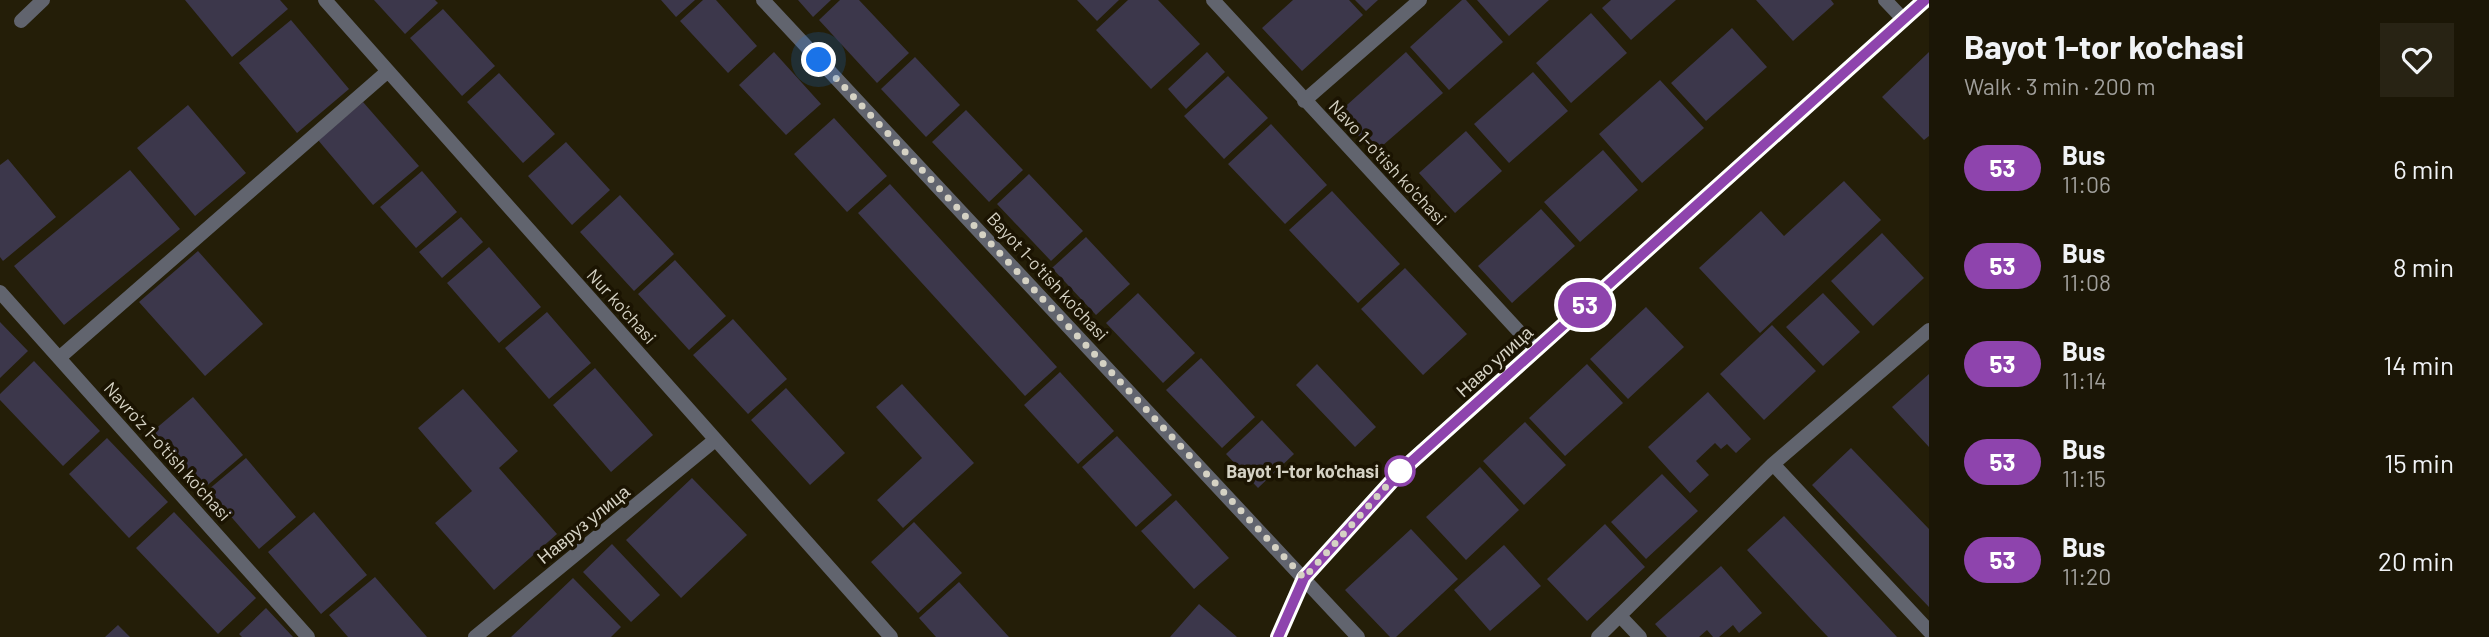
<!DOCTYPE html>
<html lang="en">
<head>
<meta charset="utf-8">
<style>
  :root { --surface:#1b1606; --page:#282314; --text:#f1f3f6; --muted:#a09f9b }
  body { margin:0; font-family:Barlow,sans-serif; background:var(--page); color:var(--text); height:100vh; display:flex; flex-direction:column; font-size:26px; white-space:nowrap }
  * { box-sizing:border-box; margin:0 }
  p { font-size:23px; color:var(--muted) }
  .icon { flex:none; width:38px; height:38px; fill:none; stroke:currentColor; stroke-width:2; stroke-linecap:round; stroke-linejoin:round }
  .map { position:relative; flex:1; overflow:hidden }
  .panel { display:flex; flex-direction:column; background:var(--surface); width:560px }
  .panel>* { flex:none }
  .badge { padding:0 14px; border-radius:23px; font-size:24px; line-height:46px }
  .you { position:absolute; width:35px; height:35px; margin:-18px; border:5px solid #fff; border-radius:50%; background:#1a73e8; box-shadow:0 0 0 10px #1a73e833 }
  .map>.badge { position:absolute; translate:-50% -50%; box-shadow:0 0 0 4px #fff }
  .round { display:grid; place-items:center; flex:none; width:74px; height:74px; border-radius:0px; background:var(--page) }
  .headline { display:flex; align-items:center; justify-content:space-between; height:119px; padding:0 35px }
  h1 { font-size:33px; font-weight:700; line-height:52px }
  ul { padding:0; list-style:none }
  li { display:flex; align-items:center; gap:21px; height:98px; padding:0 35px }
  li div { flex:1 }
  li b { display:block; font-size:26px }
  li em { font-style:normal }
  li .badge { min-width:77px; font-weight:700; text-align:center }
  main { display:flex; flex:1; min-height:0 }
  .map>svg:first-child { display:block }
  .building { fill:#3c374b }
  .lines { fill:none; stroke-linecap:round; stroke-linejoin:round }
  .minor { stroke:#61646e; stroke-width:14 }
  .tertiary { stroke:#61646e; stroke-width:14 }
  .line-casing { stroke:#fff; stroke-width:16 }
  .line { stroke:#8e44ad; stroke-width:10 }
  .walk { stroke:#d5d2c4; stroke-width:7; stroke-dasharray:0 12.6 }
  .stop-dot { fill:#fff; stroke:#8e44ad; stroke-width:3.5 }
  .labels { text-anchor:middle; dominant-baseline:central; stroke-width:7; stroke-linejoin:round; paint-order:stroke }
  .street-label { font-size:18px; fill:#d5d2c4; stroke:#1b1402 }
  .stop-label { font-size:18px; font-weight:bold; fill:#d5d2c4; stroke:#1b1402; text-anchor:end }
</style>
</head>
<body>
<main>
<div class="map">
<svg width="1929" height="637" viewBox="0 0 1929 637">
  <rect width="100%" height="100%" fill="#241e08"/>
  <path class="building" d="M185,0H280L288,9L232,57Z
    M374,0H435L438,3L405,34Z
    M661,0H695L676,17Z
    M703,0H716L757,46L728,73L680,21Z
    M798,0H831L813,17Z
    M840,0H859L909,53L877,83L819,20Z
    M1077,0H1119L1097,21Z
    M1128,0H1158L1200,44L1151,89L1096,30Z
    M1293,0H1349L1363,15L1302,71L1262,28Z
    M1355,0H1378L1366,11Z
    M1462,0H1466L1503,42L1449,90L1410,47Z
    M1477,0H1549L1509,36Z
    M1611,0H1676L1631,40L1602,8Z
    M1756,0H1831L1834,4L1793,41Z
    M443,9L495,66L462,96L410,38Z
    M1591,13L1627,53L1571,103L1536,63Z
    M291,20L349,89L297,133L239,63Z
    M1732,28L1767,67L1706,121L1671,83Z
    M774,52L821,104L786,135L739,85Z
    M1207,52L1225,72L1186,109L1168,89Z
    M1406,52L1443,93L1374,153L1338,113Z
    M1929,52V136L1924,140L1882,97Z
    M915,57L960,105L926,137L881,89Z
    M1533,72L1568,111L1509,163L1474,124Z
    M499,73L555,134L523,163L467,102Z
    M1228,76L1268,118L1224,159L1184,116Z
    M1660,80L1704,128L1642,183L1599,134Z
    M363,102L419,166L373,205L318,140Z
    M188,105L246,173L195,216L137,148Z
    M966,110L1023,170L989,202L932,142Z
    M834,118L887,176L847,212L794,154Z
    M1271,124L1327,185L1285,224L1228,164Z
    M1466,131L1502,171L1455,213L1419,173Z
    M566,142L610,190L572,225L528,176Z
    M1603,150L1638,190L1580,242L1544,202Z
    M8,159L56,217L3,261L0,257V165Z
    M130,170L180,229L64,325L14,266Z
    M422,171L457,212L416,248L380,207Z
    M1029,174L1083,231L1051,261L997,204Z
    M1844,181L1881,220L1760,333L1699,268L1761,211L1784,236Z
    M890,184L1057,367L1025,396L858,213Z
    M1332,191L1400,264L1358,303L1289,230Z
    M620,195L674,254L634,291L580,232Z
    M1541,209L1575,246L1512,303L1478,266Z
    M461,217L483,242L442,278L419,252Z
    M1882,233L1924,278L1873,326L1831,281Z
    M1086,237L1130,284L1096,315L1052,268Z
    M489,247L541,307L499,343L447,283Z
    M198,251L263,324L205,376L139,302Z
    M675,260L726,316L689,350L638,294Z
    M1405,268L1467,334L1423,375L1361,309Z
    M1138,293L1195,353L1163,383L1106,323Z
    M1823,293L1860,332L1823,366L1786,327Z
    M1646,307L1684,347L1628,399L1590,359Z
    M547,312L591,363L549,399L505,348Z
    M733,319L787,379L748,414L693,355Z
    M0,322L28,351L0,378Z
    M1772,325L1816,371L1764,420L1720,374Z
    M1201,358L1255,417L1222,448L1166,390Z
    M34,361L100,431L63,466L0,400V394Z
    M1317,364L1376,427L1355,447L1296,385Z
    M1587,364L1623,403L1565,456L1529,418Z
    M595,368L653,435L611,472L553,405Z
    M1060,372L1114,431L1078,464L1024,405Z
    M1929,374V447L1892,407Z
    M902,384L974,463L903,528L877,500L922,458L876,407Z
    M786,388L845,453L810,485L751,420Z
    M463,389L518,451L499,468L557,534L494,590L435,523L472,491L418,428Z
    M1708,392L1751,439L1736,453L1727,444L1721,449L1715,443L1696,461L1709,475L1690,493L1648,447Z
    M193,397L243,455L203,489L153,431Z
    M1262,420L1294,454L1258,488L1226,454Z
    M1525,422L1566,465L1524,505L1483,461Z
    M1117,436L1172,495L1136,527L1082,467Z
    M107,438L168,502L129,538L69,474Z
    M1851,448L1929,529V607L1812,485Z
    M246,458L296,517L259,549L208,490Z
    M1480,467L1519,510L1466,560L1426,517Z
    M1662,474L1698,511L1646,559L1611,522Z
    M692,478L747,535L681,598L626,540Z
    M1176,500L1229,558L1194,589L1141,531Z
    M174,512L256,598L218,634L136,548Z
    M314,512L367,575L321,614L268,552Z
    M1784,516L1847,583L1897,637H1828L1809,617L1747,550Z
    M914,522L962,573L918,613L871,562Z
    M1605,524L1645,567L1587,621L1547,579Z
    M1411,529L1458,579L1396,637H1390L1345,590Z
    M612,544L660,595L631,622L583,572Z
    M1504,545L1541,586L1490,631L1454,590Z
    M1721,566L1762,613L1739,633L1733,625L1719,637H1713L1707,630L1699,637H1667L1655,624Z
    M375,577L427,637H348L329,615Z
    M573,578L621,627L611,637H511Z
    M959,582L1009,637H936L919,618Z
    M1199,604L1237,637H1170Z
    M266,608L293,637H242L239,634Z
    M118,625L130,637H105Z"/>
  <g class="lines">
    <path class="minor" d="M325,0L891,637
      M763,0L1358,637
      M1213,0L1536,350
      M1885,0L1904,20
      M21,21L43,0
      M1304,101L1420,0
      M0,292L308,637
      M59,358L388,71
      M1773,464L1929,631
      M1620,616L1640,637
      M475,637L715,440
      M1598,637L1773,464L1929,330"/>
    <path class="tertiary" d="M1278,637L1304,578L1400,471L1925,0"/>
  </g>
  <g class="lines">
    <g class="line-casing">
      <path id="line" d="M1278,637L1304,578L1401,471L1925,0"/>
    </g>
    <use href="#line" class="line"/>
    <path class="walk" d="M819,60L1304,578L1400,471"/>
  </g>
  <circle class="stop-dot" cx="1400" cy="471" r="14"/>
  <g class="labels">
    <g class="street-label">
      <text transform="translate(1388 162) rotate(47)">Navo 1-o'tish ko'chasi</text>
      <text transform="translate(1048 276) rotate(47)">Bayot 1-o'tish ko'chasi</text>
      <text transform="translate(622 306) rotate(48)">Nur ko'chasi</text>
      <text transform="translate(1494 361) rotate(-42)">Наво улица</text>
      <text transform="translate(168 451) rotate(48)">Navro'z 1-o'tish ko'chasi</text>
      <text transform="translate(583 524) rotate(-39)">Навруз улица</text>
    </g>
    <g class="stop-label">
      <text x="1379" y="471">Bayot 1-tor ko'chasi</text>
    </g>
  </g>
</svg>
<div class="you" style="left:819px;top:60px"></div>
<b class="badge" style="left:1585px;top:305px;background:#8e44ad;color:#fff">53</b>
</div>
<section class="panel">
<div class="headline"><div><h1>Bayot 1-tor ko'chasi</h1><p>Walk · 3 min · 200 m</p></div><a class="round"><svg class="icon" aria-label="heart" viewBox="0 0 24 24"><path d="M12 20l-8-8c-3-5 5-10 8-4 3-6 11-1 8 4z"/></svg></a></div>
<ul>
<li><span class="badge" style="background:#8e44ad;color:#fff">53</span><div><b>Bus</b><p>11:06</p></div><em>6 min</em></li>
<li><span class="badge" style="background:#8e44ad;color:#fff">53</span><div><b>Bus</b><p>11:08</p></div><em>8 min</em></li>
<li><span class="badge" style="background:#8e44ad;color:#fff">53</span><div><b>Bus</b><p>11:14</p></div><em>14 min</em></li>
<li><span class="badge" style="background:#8e44ad;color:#fff">53</span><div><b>Bus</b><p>11:15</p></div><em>15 min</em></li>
<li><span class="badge" style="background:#8e44ad;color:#fff">53</span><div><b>Bus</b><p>11:20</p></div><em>20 min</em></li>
</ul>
</section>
</main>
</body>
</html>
